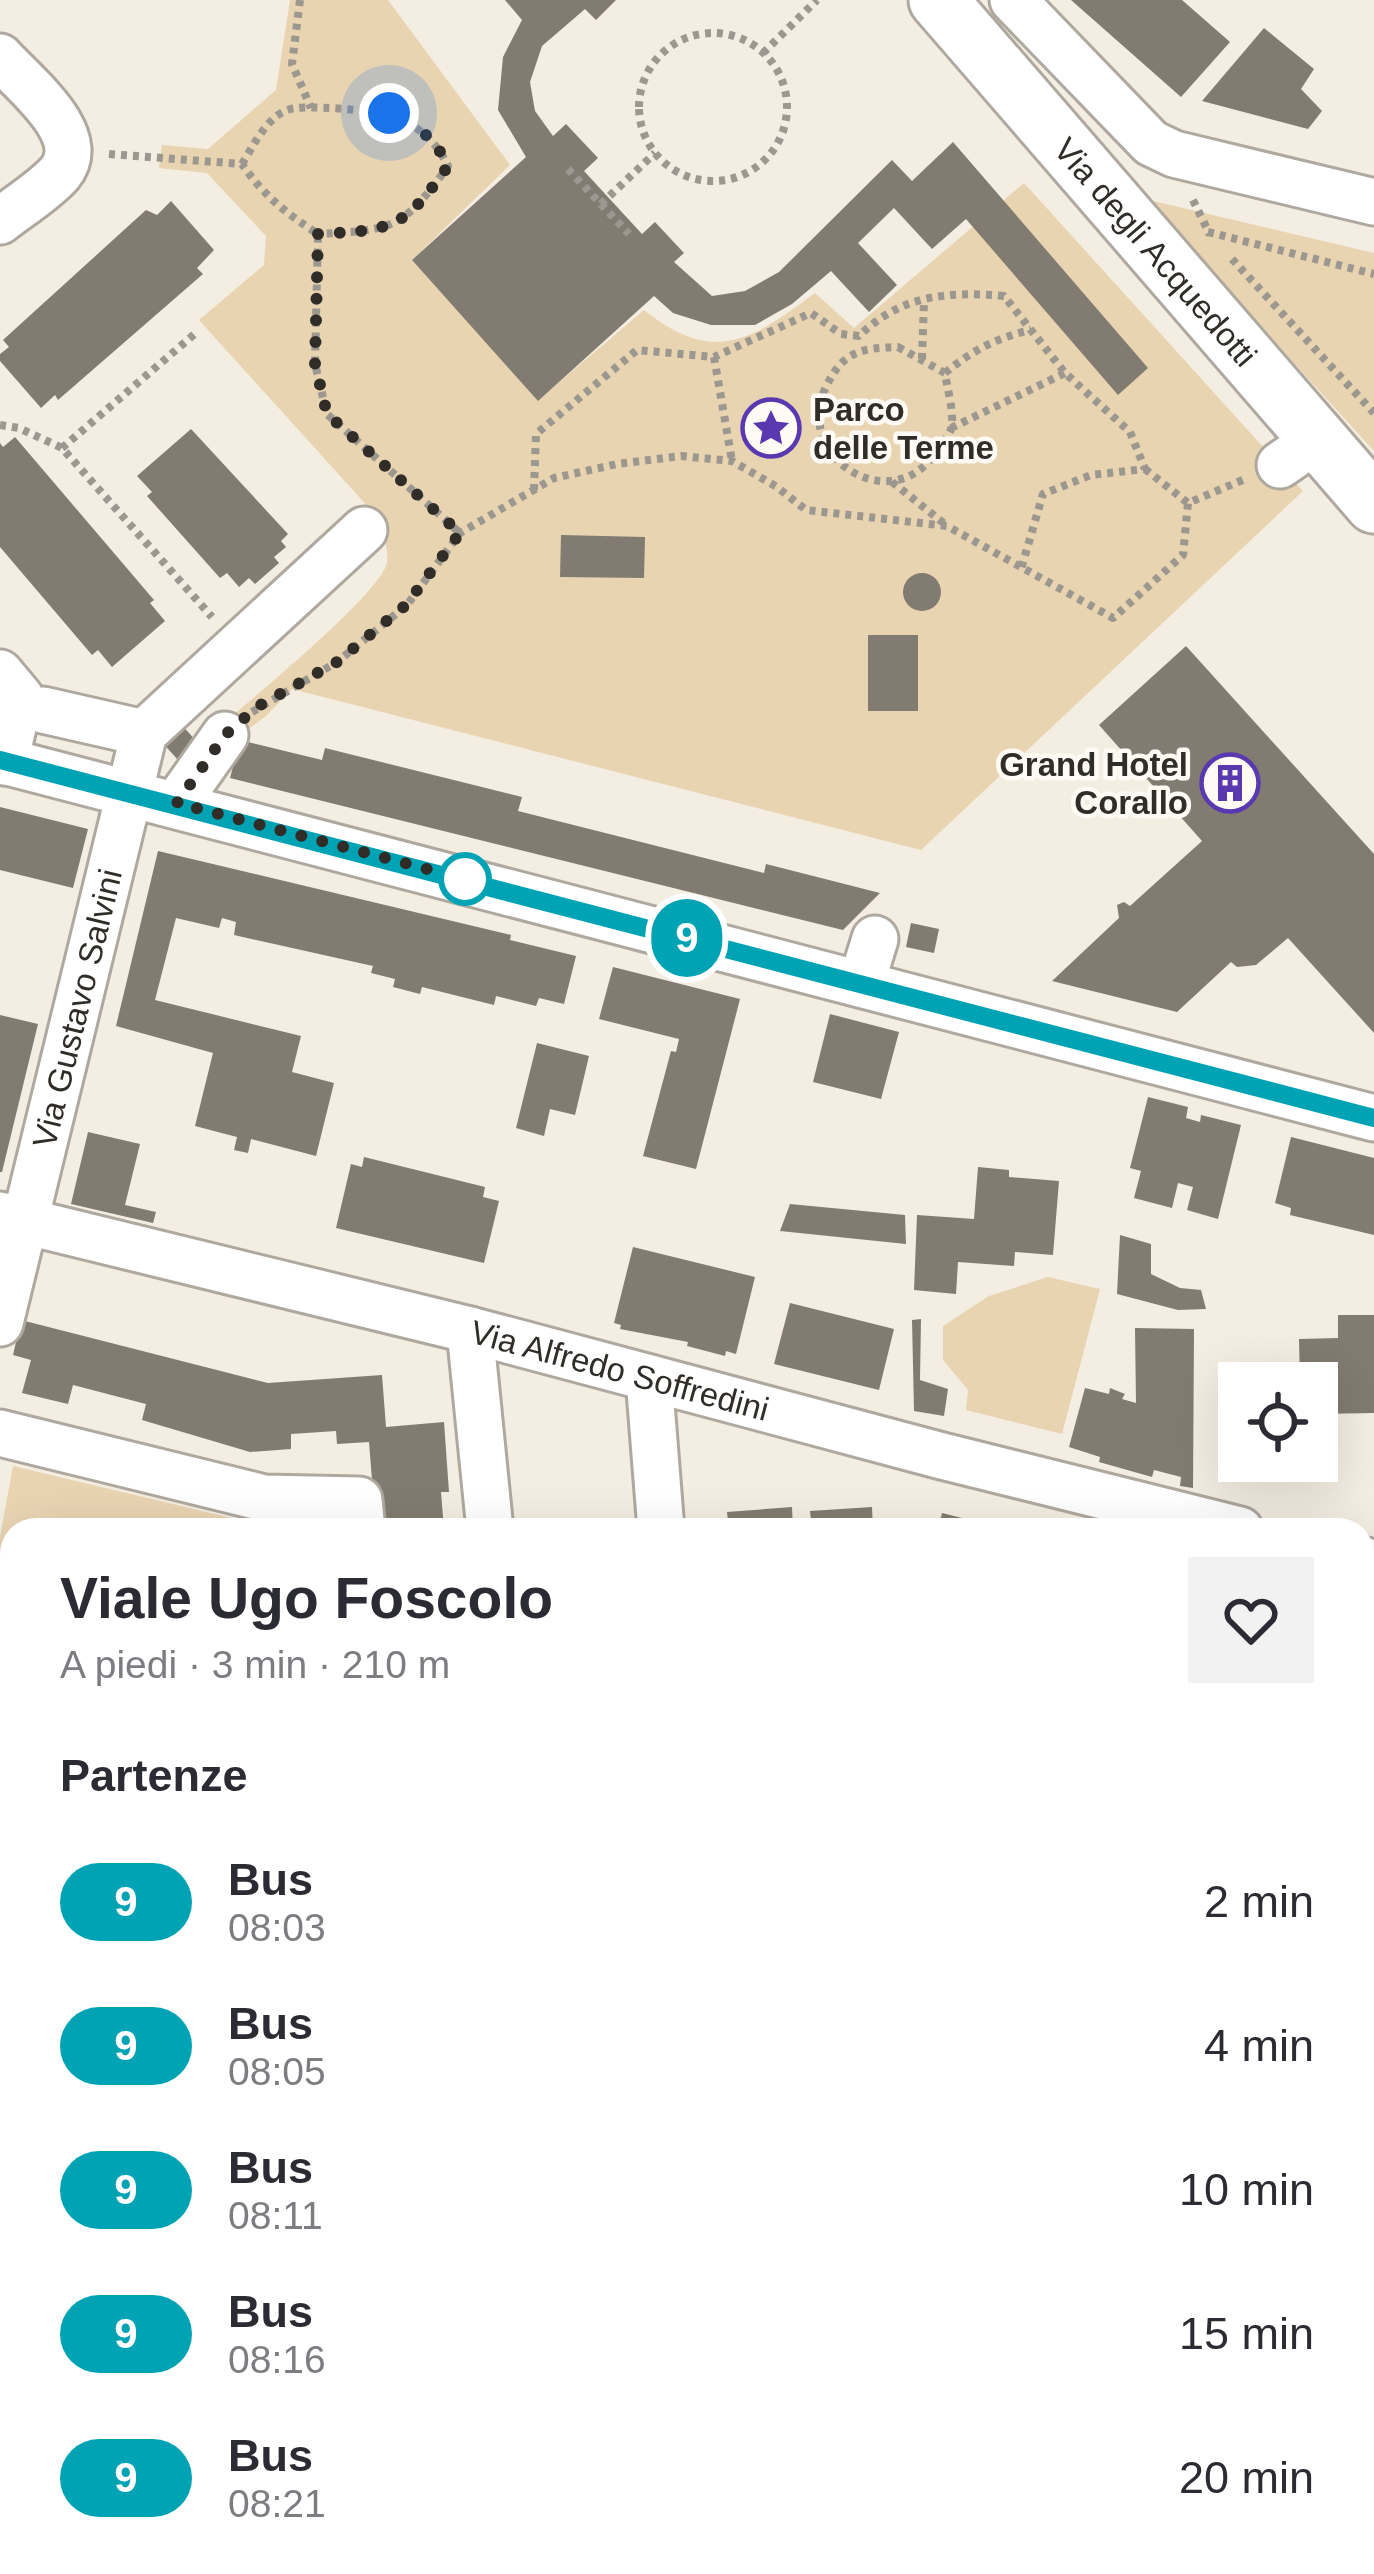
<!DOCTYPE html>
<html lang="it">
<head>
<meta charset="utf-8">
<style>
  :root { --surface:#fff; --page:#f2f2f3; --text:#2b2b33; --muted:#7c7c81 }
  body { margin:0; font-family:Helvetica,sans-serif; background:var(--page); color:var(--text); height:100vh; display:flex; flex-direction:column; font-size:45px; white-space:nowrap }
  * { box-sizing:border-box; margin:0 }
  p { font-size:39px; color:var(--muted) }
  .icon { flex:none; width:66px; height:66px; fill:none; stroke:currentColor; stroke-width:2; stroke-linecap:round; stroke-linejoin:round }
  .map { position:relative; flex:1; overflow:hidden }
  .drawer { position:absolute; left:0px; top:1518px; width:1374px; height:1056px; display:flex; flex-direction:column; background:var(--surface); border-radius:36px 36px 0 0; box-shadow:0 12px 48px #0002 }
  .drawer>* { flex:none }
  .badge { padding:0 24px; border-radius:39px; font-size:42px; line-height:78px }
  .controls { position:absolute; left:1218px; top:1362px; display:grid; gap:24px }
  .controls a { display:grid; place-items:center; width:120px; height:120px; border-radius:0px; background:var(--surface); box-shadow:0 12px 48px #0002; font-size:60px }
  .you { position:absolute; width:60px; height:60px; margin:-30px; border:9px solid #fff; border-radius:50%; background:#1a73e8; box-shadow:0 0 0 18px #1a73e833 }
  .map>.badge { position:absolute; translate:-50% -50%; box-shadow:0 0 0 6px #fff }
  h2 { padding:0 60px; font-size:45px; line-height:108px }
  .round { display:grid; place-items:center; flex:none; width:126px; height:126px; border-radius:0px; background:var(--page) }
  .summary { display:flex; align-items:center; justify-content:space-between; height:204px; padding:0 60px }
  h1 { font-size:57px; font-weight:700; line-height:90px }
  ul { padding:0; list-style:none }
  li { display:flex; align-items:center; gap:36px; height:144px; padding:0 60px }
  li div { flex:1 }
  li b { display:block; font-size:45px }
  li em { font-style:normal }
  li .badge { min-width:132px; font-weight:700; text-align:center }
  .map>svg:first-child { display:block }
  .green { fill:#e9d4b2 }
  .building { fill:#817b71 }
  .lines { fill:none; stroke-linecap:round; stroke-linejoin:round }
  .minor-casing { stroke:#afa89e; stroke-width:51 }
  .major-casing { stroke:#afa89e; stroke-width:63 }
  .path { stroke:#9c978f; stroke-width:8; stroke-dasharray:6 6; stroke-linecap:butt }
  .minor { stroke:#fff; stroke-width:45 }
  .major { stroke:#fff; stroke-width:57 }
  .line-casing { stroke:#fff; stroke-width:27 }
  .line { stroke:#00a3b4; stroke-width:18 }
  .walk { stroke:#302d29; stroke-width:12; stroke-dasharray:0 21.6 }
  .stop-dot { fill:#fff; stroke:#00a3b4; stroke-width:6 }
  .labels { text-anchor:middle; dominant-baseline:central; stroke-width:9; stroke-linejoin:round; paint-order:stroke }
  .street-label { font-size:33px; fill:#302d29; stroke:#fffbf4 }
  .poi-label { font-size:33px; font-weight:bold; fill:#302d29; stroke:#fffbf4; text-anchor:start }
</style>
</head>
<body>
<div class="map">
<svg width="1374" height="2574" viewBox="0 0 1374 2574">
  <rect width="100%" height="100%" fill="#f4ede2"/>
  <path class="green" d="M290,0H388L510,165L412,260L538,400L644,310C714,366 752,340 815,293L854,328L1024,183L1303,491L921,850L292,689L267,715L235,740L222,725C251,699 383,592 387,562C389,542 379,526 370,509L199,320L264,265L266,236L207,173L159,168L162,145L208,149L276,90Z
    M1145,199L1374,253V451L1151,206Z
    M1048,1277L1100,1289L1062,1434L966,1410L968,1390L943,1360V1326L989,1296Z
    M13,1466L261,1525L346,1530H12V1689L0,1688V1537Z"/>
  <path class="building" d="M505,0H616L596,20L585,9L542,46L530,82L535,111L553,136L566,124L598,158L584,171L642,234L655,222L684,253L674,262L712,296L745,291L779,272L892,160L912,181L953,142L1148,368L1118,395L966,219L932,249L894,208L858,243L897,285L869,312L831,271L792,304L755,325H711L673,313L654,296L538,401L412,260L526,157L498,110L503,57L522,20Z
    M1071,0H1182L1230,42L1181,97Z
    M1264,28L1314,69L1301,89L1322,111L1308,129L1202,101Z
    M171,201L214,250L197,268L203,274L58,400L55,395L41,408L0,361V354L9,347L3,340L146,210L157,215Z
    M191,429L288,534L281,541L286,547L274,557L279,563L255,584L249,578L239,587L227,573L220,578L147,496L152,492L137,476Z
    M15,437L154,600L150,603L165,621L112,667L98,650L92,655L0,547V443L3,447Z
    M561,535L645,537L644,578L560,577Z
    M903 592a19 19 0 1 1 38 0a19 19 0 1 1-38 0Z
    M868,635H918V711H868Z
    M1186,646L1374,854V1033L1288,938L1256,965L1237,967L1231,962L1177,1012L1052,981L1119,918L1117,905L1124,902L1130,906L1202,841L1099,725Z
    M180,723L198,743L178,760L160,740Z
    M240,740L322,760L325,748L522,797L518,811L764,873L766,864L880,893L843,930L230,778Z
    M0,807L88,829L73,888L0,870Z
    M158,851L511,935L510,940L576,956L564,1004L539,998L536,1006L496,996L494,1005L422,987L420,994L393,987L395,979L371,973L373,966L234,935L236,922L222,918L219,928L176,918L155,1000L301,1036L292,1072L334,1083L316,1156L251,1139L248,1153L234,1150L237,1137L195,1126L213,1053L116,1026Z
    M911,923L939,929L934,953L906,947Z
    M613,967L740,999L696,1169L643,1156L671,1051L676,1052L679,1039L599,1019Z
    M830,1014L899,1032L881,1099L813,1082Z
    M0,1015L38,1024L2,1172H0Z
    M537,1043L589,1056L575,1115L550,1109L544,1136L516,1128Z
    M1148,1097L1188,1107L1186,1118L1200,1122L1201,1115L1241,1125L1218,1219L1187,1210L1193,1187L1178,1183L1172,1208L1134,1198L1141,1171L1130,1168Z
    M88,1132L140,1144L125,1205L156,1212L153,1223L71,1204Z
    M1291,1137L1374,1158V1235L1290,1215L1291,1208L1275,1203Z
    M364,1157L485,1187L483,1197L499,1201L484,1263L336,1228L351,1164L362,1167Z
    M978,1167L1009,1170V1177L1059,1181L1053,1255L1015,1252L1014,1266L958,1262L956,1294L914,1290L917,1215L974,1219Z
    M790,1204L905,1215L906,1244L780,1231Z
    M1120,1235L1151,1244V1274L1180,1288L1201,1290L1206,1309L1178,1310L1117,1294Z
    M633,1247L755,1277L736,1354L726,1351L725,1356L687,1346L688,1342L620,1329L621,1325L614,1323Z
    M790,1303L894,1329L879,1390L774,1364Z
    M1338,1315H1374V1413L1317,1414V1383H1300L1299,1339L1338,1338Z
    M921,1319L920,1380L948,1389L944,1416L914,1411L912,1320Z
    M21,1320L268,1383L382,1375L386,1427L444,1422L449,1492H441L444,1530H376L369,1442L337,1444L336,1431L291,1434V1449L250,1452L142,1420L146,1404L73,1385L68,1404L22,1393L31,1360L13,1355Z
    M1135,1328L1194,1329L1193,1488L1180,1486L1181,1477L1154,1470L1152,1477L1099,1462L1100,1457L1069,1447L1085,1388L1109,1394L1110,1388L1125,1394L1122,1399L1136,1403Z
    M792,1507L793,1530H729L727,1512Z
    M872,1507L873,1530H812L810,1511Z
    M942,1513L974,1521L972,1530H938Z
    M1362,1605H1372L1374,1748H1362Z
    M1362,1843H1374V1910H1362Z
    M1362,2004H1374V2061L1362,2062Z
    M0,2073H12V2146L0,2145Z
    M1362,2191H1369L1371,2255H1362Z
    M1362,2373H1374V2574H1323V2562H1362Z
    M0,2410L12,2411V2483H0Z"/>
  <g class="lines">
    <g class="minor-casing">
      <g id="minor">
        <path d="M1013,0L1151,143L1174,154L1374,202"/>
        <path d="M0,57C24,84 91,135 60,173C44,191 19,206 0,221"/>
        <path d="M1280,465L1316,440"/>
        <path d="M0,673L20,697L5,762"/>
        <path d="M43,710L144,733"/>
        <path d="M0,760L1374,1118"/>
        <path d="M177,803L225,735"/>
        <path d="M861,984L875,939"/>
        <path id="s1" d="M0,1215L470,1330L942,1456L1240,1530"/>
        <path id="s2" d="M0,1323L144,733L364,530"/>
        <path d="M470,1330L490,1530"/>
        <path d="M649,1378L661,1530"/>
        <path d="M0,1433L264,1498L359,1500L362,1530"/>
        <path d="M1362,1560L1374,1563"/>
        <path d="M7,1932L10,1865"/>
        <path d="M1362,1947H1374"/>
        <path d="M1362,2294H1374"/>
        <path d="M686,2567L726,2568"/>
      </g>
    </g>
    <g class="major-casing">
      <g id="major">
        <path id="s3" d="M938,0L1374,504"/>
      </g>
    </g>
    <path class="path" d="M300,0L292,64L311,108
      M639 107a74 74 0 1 1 148 0a74 74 0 1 1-148 0Z
      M763,53L817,0
      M109,154L242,164C263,195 287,214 318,234L315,364L327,414L460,533
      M242,164C252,148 265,121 283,112C295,105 316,108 330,108C381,111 424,116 448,166C403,229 394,230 318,234
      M568,169L629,234
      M1193,200L1210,235
      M601,204L655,153
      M1208,232L1374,274
      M1232,259L1374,413
      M898,347L945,373C947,388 955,414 951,429C949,436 940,446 936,452C892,519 794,459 825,389C842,352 859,348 898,347Z
      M714,357L732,461
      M922,359L924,300
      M945,373C973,350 996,338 1031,330
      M0,425L19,428L62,448L212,617
      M951,428L1065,373
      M62,448L198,331
      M1145,469L1188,503
      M892,482L946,525
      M534,490L536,434L637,350L714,357L811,313L841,334L859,336C901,295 947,291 1004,296L1065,373L1130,432L1145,469L1091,475L1043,494L1021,569
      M252,712L337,662L407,605L460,533L554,478L617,464L681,456L732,461L777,487L806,510L947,526L1113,618L1183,555L1188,503L1245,479
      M0,1576L12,1591
      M0,1631H10L12,1619"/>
    <use href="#minor" class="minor"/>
    <use href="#major" class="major"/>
  </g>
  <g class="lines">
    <g class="line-casing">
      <path id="line" d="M0,760L1374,1118"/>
    </g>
    <use href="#line" class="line"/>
    <path class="walk" d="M389,113C418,126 435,138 448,166C403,229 394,230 318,234L315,364L327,414L460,533L406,605L337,662L257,707L225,735L177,803L465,879"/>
  </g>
  <defs>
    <g id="sight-ring" transform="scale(3)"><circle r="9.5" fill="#fffbf4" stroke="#5938b0" stroke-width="1.5"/><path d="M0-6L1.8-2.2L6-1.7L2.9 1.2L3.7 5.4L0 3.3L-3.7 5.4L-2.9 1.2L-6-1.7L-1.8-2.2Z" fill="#5938b0"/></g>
    <g id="building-ring" transform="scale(3)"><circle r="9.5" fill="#fffbf4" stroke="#5938b0" stroke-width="1.5"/><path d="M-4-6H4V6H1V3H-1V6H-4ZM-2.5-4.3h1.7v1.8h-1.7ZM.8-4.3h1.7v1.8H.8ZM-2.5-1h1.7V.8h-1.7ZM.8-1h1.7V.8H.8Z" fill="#5938b0"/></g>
  </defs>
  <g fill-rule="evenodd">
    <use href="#sight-ring" x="771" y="428"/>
    <use href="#building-ring" x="1230" y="783"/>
  </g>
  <circle class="stop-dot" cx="465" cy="879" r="24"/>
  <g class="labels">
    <g class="street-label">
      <text stroke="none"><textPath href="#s3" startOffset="333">Via degli Acquedotti</textPath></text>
      <text stroke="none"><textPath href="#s2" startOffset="324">Via Gustavo Salvini</textPath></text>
      <text stroke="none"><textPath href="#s1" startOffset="639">Via Alfredo Soffredini</textPath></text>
    </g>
    <g class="poi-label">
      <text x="813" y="409">Parco<tspan x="813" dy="38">delle Terme</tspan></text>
      <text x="1188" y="764" text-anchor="end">Grand Hotel<tspan x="1188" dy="38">Corallo</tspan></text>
    </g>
  </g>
</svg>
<div class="controls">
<a><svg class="icon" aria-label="locate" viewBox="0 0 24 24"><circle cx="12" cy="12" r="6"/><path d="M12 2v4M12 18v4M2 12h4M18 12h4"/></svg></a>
</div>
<div class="you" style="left:389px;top:113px"></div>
<b class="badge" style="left:687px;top:938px;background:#00a3b4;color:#fff">9</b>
<section class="drawer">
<div class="summary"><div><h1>Viale Ugo Foscolo</h1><p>A piedi · 3 min · 210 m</p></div><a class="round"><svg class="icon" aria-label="heart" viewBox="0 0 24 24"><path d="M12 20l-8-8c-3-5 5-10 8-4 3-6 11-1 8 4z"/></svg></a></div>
<h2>Partenze</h2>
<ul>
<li><span class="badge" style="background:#00a3b4;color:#fff">9</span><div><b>Bus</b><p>08:03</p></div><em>2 min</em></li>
<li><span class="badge" style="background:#00a3b4;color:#fff">9</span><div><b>Bus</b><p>08:05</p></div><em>4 min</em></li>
<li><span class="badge" style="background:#00a3b4;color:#fff">9</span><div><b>Bus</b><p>08:11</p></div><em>10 min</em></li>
<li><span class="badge" style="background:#00a3b4;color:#fff">9</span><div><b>Bus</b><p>08:16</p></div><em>15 min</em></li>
<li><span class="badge" style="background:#00a3b4;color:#fff">9</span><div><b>Bus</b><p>08:21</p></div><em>20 min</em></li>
</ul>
</section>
</div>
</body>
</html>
